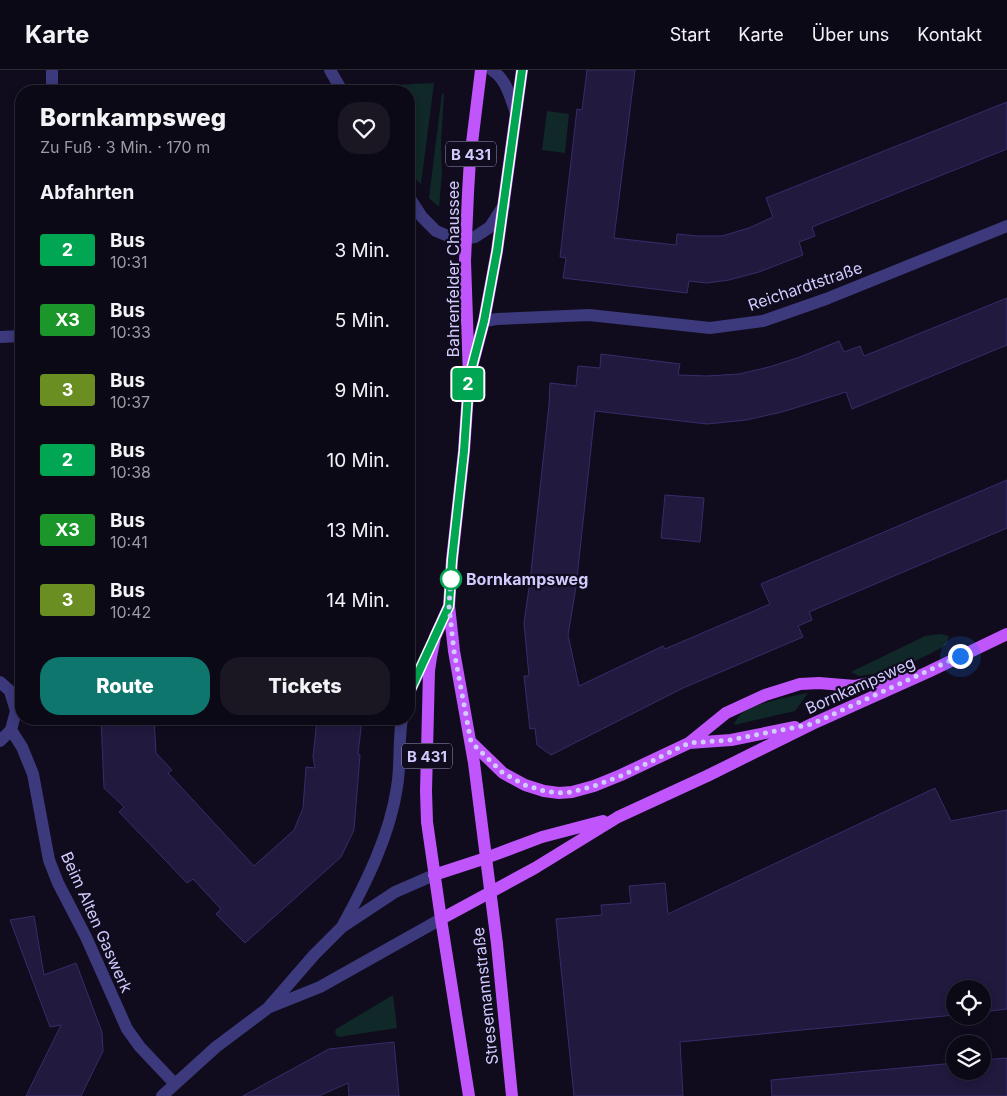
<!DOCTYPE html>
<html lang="de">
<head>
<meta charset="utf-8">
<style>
  :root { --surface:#0c0916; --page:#1a1723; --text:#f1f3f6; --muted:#9a9aa1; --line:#2c2a35; --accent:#0f766e }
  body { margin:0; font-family:Inter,sans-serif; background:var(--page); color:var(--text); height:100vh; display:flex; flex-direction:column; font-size:19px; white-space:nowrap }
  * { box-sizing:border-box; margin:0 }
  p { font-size:16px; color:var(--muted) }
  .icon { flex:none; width:28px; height:28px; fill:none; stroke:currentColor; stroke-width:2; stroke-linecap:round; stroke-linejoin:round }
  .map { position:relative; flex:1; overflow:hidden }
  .panel { position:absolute; left:15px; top:15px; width:400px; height:640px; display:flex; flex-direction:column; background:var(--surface); border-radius:20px; box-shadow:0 2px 8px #0003,0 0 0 1px var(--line) }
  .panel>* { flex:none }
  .badge { padding:0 10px; border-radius:4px; font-size:18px; line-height:32px }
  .fabs { position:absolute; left:946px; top:910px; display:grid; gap:10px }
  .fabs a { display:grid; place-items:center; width:45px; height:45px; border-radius:50%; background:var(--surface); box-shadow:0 2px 8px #0003,0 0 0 1px var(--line); font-size:25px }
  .you { position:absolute; width:25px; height:25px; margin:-12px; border:4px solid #fff; border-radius:50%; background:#1a73e8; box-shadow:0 0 0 8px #1a73e833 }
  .map>.badge { position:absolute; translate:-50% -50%; box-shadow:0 0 0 2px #fff }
  h2 { padding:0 25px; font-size:19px; line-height:45px }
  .round { display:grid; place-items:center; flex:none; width:52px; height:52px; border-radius:20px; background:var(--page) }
  .headline { display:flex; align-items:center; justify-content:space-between; height:85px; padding:0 25px }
  h1 { font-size:24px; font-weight:800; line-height:38px }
  .action { display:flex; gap:10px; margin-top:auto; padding:10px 25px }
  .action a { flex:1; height:58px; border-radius:20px; background:var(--accent); color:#fff; font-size:20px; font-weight:800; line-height:58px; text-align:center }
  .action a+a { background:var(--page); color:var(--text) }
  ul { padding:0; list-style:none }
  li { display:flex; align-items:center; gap:15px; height:70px; padding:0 25px }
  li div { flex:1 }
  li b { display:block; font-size:19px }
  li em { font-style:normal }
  li .badge { min-width:55px; font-weight:700; text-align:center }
  header { display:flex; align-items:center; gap:30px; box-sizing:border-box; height:70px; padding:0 25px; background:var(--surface); border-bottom:1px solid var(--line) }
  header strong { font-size:24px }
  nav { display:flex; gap:28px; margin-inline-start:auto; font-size:18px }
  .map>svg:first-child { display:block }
  .green { fill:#102827 }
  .building { fill:#21193e; stroke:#392c6a }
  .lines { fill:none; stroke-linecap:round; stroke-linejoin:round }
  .minor { stroke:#3c397c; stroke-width:12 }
  .major { stroke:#bf55fa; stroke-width:12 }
  .line-casing { stroke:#fff; stroke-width:11 }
  .line { stroke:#00a651; stroke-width:8 }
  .walk { stroke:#d1cbfe; stroke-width:5; stroke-dasharray:0 9 }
  .stop-dot { fill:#fff; stroke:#00a651; stroke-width:2.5 }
  .labels { text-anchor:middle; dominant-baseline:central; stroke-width:4.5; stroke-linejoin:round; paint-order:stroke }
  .shield { fill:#100c1e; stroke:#9792bb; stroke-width:1 }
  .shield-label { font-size:15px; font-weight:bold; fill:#d1cbfe }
  .street-label { font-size:16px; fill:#d1cbfe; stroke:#100c1e }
  .stop-label { font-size:16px; font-weight:bold; fill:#d1cbfe; stroke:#100c1e; text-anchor:start }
</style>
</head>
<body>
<header>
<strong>Karte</strong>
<nav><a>Start</a><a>Karte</a><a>Über uns</a><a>Kontakt</a></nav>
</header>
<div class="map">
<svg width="1007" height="1026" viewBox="0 0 1007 1026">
  <rect width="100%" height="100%" fill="#100c1e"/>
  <path class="green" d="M434,13L421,114L412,106L409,101V21H353L351,17Z
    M442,23L444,24L441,73L442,103L439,137L429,128Z
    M547,41L569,44L565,83L542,80Z
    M15,394H21V461H18Z
    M940,564L949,566L946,575L930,584L893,601L859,606L851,602L925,566Z
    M808,623L795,641L734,655C735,652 737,648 740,645C749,634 793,626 808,623Z
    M393,925L397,958L339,967L336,965L335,962L336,959Z"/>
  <path class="building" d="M587,0H635L614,168L676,175L677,164L697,166H722L749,158L773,147L766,128L1007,32V79L812,157L815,166L799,172L803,185L759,202L729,210L707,213L689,211L687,223L563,208L566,188L560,187L577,39L582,40Z
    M1007,228V275L852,339L846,322L782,342L746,350L707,354L595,341L576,517L568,565L579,616L663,576L665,579L770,534L761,514L1007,410V458L809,542L812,550L798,556L803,567L683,618L551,685L537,675L535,658L530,659L524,606H529L524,553L530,511L549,335L550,313L576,316L578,296L600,298L601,284L680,294L678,305L707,306L739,304L769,297L800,287L839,271L844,282L860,276L864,286Z
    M665,425L704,428L700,472L661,468Z
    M101,649H154L156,683L172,700L168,703L254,796L294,760L303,738L306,697L315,698L313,687L317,649H362L358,684L360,685L354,760L341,787L245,873L216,844L221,839L193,809L187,813L119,742L124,737L104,718Z
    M935,718L951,751L1007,740V939L982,942V919H955V945L680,972L683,1026H574L556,849L602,845L601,835L631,833L629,816L665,813L668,844Z
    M34,846L44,905L76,893L102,962L103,981L81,1026H26L61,955L50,957L10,850Z
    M394,972L399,1026H349L348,1013L319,1026H243L329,979Z
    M1007,988V1026H772L771,1010L955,993V1001H982V990Z"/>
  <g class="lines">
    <path class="minor" d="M330,0L342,21
      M492,0C507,10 510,27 516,43
      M52,21V0
      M409,127L422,147L436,161L453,168L466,169L475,167L490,157L504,135
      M484,251L497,249L589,245L710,258L763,251L826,229L1007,156
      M0,267L21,266
      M0,612L10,621L16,641L11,660L0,671
      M409,623L431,576
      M11,660L22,677L33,704L49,790L58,813L86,867L127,959L140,977L175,1014
      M343,855C366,813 390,765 397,717C401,695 398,671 402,649
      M270,937L320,917L441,849
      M162,1026L216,977L268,938L314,885L342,857L395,822L434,805"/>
    <path class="major" d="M481,0L470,89L468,123L465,191L469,308L464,381L452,490L449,536L454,581L474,693L497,874L512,1026
      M473,293L484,251L497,181L522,0
      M449,536L435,567L431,587L429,601L426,721L427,752L441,849L469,1026
      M471,672L503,703L525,715L544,721L559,723L572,722L594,716L621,705L689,673L726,643L765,625L800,614L819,613L855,616L907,606
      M689,673L731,670L795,657
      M434,805L486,788L542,767L603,751
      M441,849L535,798L618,747L707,706L812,654L928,602L1007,564"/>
  </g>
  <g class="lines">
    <g class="line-casing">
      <path id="line" d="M409,623L449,536L452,490L464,381L469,308L484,251L497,181L522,0"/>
    </g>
    <use href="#line" class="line"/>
    <path class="walk" d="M451,509V505L449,536L454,581L471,672L503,703L525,715L544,721L558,723L572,722L594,716L621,706L689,673L730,670L812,654L960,586"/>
  </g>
  <circle class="stop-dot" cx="451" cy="509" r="10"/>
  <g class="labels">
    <g class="shield">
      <rect x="446" y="71.5" width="50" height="25" rx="4"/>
      <rect x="402" y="673.5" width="50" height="25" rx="4"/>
    </g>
    <g class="shield-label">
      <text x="471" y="84">B 431</text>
      <text x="427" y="686">B 431</text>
    </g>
    <g class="street-label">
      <text transform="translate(453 199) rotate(-90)">Bahrenfelder Chaussee</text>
      <text transform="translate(805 216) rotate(-19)">Reichardtstraße</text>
      <text transform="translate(860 615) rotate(-24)">Bornkampsweg</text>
      <text transform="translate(97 852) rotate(66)">Beim Alten Gaswerk</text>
      <text transform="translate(485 926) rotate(-96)">Stresemannstraße</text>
    </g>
    <g class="stop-label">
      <text x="466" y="509">Bornkampsweg</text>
    </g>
  </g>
</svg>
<div class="fabs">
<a><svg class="icon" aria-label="locate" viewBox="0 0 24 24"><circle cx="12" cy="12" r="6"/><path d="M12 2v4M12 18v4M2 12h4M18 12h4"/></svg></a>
<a><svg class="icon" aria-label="layers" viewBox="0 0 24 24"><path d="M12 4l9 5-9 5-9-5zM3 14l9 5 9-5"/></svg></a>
</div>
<div class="you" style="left:960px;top:586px"></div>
<b class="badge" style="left:468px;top:314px;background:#00a651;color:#fff">2</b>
<section class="panel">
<div class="headline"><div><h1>Bornkampsweg</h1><p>Zu Fuß · 3 Min. · 170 m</p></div><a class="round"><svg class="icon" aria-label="heart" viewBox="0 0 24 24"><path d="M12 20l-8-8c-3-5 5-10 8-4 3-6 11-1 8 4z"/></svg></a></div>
<h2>Abfahrten</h2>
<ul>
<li><span class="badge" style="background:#00a651;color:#fff">2</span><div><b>Bus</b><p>10:31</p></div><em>3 Min.</em></li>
<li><span class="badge" style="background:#1a962b;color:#fff">X3</span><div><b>Bus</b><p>10:33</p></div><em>5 Min.</em></li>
<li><span class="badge" style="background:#6b8e23;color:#fff">3</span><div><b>Bus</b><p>10:37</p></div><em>9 Min.</em></li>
<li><span class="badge" style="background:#00a651;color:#fff">2</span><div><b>Bus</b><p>10:38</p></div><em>10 Min.</em></li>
<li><span class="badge" style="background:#1a962b;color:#fff">X3</span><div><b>Bus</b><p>10:41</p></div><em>13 Min.</em></li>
<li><span class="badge" style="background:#6b8e23;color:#fff">3</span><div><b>Bus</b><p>10:42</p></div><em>14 Min.</em></li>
</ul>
<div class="action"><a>Route</a><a>Tickets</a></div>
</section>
</div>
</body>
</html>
